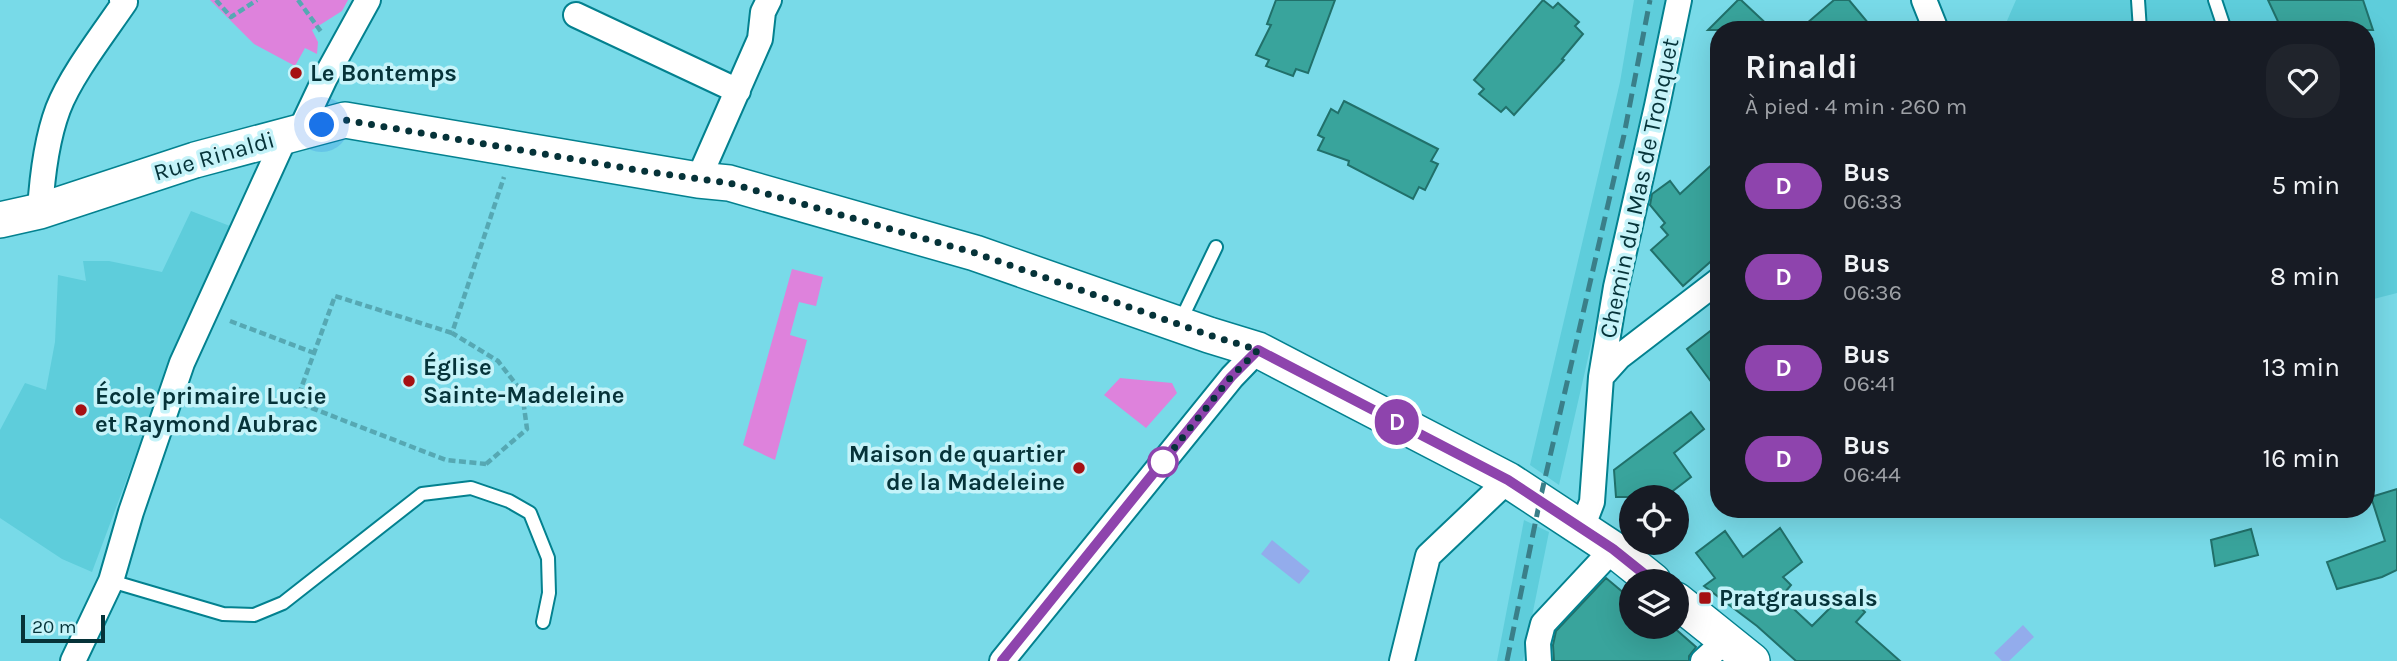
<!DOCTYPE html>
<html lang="fr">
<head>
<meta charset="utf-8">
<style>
  :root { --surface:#171b24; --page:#20242c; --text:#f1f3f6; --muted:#9ea1a6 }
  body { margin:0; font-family:Karla,sans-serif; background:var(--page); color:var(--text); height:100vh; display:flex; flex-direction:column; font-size:26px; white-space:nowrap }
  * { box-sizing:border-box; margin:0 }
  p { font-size:23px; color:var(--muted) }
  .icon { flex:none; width:38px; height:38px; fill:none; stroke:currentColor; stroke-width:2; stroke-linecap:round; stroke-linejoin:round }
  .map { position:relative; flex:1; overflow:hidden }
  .details { position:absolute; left:1710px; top:21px; width:665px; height:497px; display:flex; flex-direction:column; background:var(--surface); border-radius:28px; box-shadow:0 7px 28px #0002 }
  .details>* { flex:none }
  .badge { padding:0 14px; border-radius:23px; font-size:24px; line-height:46px }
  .controls { position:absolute; left:1619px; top:485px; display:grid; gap:14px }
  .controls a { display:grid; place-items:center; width:70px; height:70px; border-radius:50%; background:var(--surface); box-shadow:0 7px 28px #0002; font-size:35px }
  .scale { position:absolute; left:21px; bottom:18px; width:84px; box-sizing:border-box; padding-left:7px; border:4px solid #063339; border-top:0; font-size:19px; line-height:24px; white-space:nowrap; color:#063339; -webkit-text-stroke:5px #c5f3f9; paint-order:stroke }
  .you { position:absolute; width:35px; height:35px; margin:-18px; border:5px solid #fff; border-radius:50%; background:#1a73e8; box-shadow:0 0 0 10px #1a73e833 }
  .map>.badge { position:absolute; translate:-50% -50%; box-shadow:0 0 0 4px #fff }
  .round { display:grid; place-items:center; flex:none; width:74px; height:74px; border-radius:28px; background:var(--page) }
  .headline { display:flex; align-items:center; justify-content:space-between; height:119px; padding:0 35px }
  h1 { font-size:33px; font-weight:700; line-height:52px }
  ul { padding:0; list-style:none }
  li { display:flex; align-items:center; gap:21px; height:91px; padding:0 35px }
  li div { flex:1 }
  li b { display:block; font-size:26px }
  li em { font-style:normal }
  li .badge { min-width:77px; font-weight:700; text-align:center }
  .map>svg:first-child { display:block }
  .built { fill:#5ecddb }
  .green { fill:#de82dc }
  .water { fill:#93acec }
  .building { fill:#39a49c; stroke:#21706a; stroke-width:2 }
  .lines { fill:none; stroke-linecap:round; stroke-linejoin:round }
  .lane-casing { stroke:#03818f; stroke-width:16 }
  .street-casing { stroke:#03818f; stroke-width:28 }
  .secondary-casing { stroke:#03818f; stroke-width:38 }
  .path { stroke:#56a8b3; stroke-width:4.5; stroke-dasharray:7 3.5; stroke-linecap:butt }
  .lane { stroke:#fff; stroke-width:12 }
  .street { stroke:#fff; stroke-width:24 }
  .secondary { stroke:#fff; stroke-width:35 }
  .rail { stroke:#3a7f89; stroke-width:5; stroke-dasharray:14 7; stroke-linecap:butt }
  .line-casing { stroke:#fff; stroke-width:16 }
  .line { stroke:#8e44ad; stroke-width:10 }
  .walk { stroke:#063339; stroke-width:7; stroke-dasharray:0 12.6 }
  .poi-dot { fill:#a61113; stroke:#c5f3f9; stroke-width:2.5 }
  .stop-dot { fill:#fff; stroke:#8e44ad; stroke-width:3.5 }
  .labels { text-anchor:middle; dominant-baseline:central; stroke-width:7; stroke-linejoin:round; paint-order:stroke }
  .poi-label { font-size:24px; font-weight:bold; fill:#063339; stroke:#c5f3f9; text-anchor:start }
  .street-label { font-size:24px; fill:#063339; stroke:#c5f3f9 }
</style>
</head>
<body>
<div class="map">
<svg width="2397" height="661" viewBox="0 0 2397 661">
  <rect width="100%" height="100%" fill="#78dae8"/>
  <path class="built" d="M1634,0H1665L1649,91L1559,485L1530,465L1620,82Z
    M2016,0H2397V293L2366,301V30H2003Z
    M191,211L230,226L176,347L92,572L62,559L0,518V430L25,383L46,390L55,342L58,275L86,281L83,261H109L162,272Z
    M1524,520L1549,532L1523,661H1497Z"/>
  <path class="green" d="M210,0H348L342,11L312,30L318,42L317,54L305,48L295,66L254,44Z
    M792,269L823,277L816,306L799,302L790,335L807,340L775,460L743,445Z
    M1120,378L1172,383L1177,393L1146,428L1104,395Z"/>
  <path class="water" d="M1272,540L1310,571L1299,584L1261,554Z
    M2023,625L2034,637L2009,661H2002L1994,653Z"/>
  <path class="building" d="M1276,0H1335L1308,73L1296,69L1293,76L1266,66L1269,60L1256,55L1271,25L1267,24Z
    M1543,0L1553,8L1558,3L1579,22L1575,26L1583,34L1562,59L1564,60L1514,115L1506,107L1501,112L1479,94L1484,89L1474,80Z
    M1738,0H1741L1773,30H1708Z
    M1834,0H1849L1874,30H1799Z
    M2268,0H2363L2373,30H2282Z
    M1344,101L1438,149L1431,161L1438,164L1425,190L1419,187L1413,199L1348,165L1349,161L1318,150L1324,138L1318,135L1331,109L1338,113Z
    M1718,159V255L1683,286L1651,250L1668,235L1661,227L1665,223L1650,205L1652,194L1670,181L1680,194Z
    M1718,325V391L1687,349Z
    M1691,412L1704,429L1674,453L1691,477L1665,497H1616L1614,470Z
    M2397,489V570L2382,577L2337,589L2327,562L2385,541L2371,497Z
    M1780,528L1802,562L1783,577L1791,585L1781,597L1812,626L1845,593L1865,612L1856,622L1900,661H1796L1757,626L1704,586L1715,578L1696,553L1725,531L1743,557Z
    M2251,529L2258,555L2215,566L2211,540Z
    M1606,578L1631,599V626H1672L1696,647L1689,656V661H1554L1553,645L1556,631Z"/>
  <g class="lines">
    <g class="lane-casing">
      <path id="lane" d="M2138,0L2140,30
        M2215,0L2225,30
        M1179,324L1216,247
        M111,581L223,614L254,615L283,603L422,494L471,488L509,501L530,513L548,558L549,593L543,622"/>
    </g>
    <g class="street-casing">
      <path id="street" d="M1924,0L1936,30
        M576,15L738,91
        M300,131L325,78L368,0
        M698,180L760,39L763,12L769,0
        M40,211C42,178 46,141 58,109C71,75 104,33 125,2L122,0
        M1601,377L1619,357L1718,281
        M1582,528L1592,502L1601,377L1616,287L1657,106L1679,0
        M73,661L111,581L131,512L182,363L286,135
        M1002,661L1232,377L1258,350
        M1402,661L1428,556L1508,480
        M1539,661L1538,643L1543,624L1613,549
        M1703,661L1726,640"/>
    </g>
    <g class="secondary-casing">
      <path id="secondary" d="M0,220L40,211L195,160L345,120L698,180L729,183L975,253L1209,335L1258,350L1508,480L1613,549L1653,581
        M1676,600L1752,661"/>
    </g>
    <path class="path" d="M216,0L231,17L257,0
      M298,0L322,33
      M230,321L314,353
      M452,333L335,296L296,402L446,460L486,464
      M486,464L527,429L522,392L498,361L452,333L504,177"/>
    <use href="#lane" class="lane"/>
    <use href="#street" class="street"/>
    <use href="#secondary" class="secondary"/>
    <path class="rail" d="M1507,661L1540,500L1624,135L1650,0"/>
  </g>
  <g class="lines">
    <g class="line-casing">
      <path id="line" d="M1002,661L1231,377L1258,350L1508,480L1613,549L1653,581"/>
    </g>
    <use href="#line" class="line"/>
    <path class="walk" d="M322,125L345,120L649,172L729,183L975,253L1209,335L1258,350L1231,377L1163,462"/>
  </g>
  <g class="poi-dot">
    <circle cx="296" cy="73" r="7"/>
    <circle cx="409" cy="381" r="7"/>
    <circle cx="81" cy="410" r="7"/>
    <circle cx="1079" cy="468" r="7"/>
    <rect x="1698" y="591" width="14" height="14" rx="3.5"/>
  </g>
  <circle class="stop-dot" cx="1163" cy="462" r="14"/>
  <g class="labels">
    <g class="poi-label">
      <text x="310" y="73">Le Bontemps</text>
      <text x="423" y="367">Église<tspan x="423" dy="28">Sainte-Madeleine</tspan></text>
      <text x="95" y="396">École primaire Lucie<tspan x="95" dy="28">et Raymond Aubrac</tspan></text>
      <text x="1065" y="454" text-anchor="end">Maison de quartier<tspan x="1065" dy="28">de la Madeleine</tspan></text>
      <text x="1719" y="598">Pratgraussals</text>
    </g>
    <g class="street-label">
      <text transform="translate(214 156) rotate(-16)">Rue Rinaldi</text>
      <text transform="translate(1639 188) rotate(-78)">Chemin du Mas de Tronquet</text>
    </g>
  </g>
</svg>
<div class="controls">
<a><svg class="icon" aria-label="locate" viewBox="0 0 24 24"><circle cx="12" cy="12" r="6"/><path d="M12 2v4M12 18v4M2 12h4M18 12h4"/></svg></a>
<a><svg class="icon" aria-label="layers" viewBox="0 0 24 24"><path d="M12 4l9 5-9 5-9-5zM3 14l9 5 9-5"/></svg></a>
</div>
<div class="scale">20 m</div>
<div class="you" style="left:322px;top:125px"></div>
<b class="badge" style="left:1397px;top:422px;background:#8e44ad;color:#fff">D</b>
<section class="details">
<div class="headline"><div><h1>Rinaldi</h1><p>À pied · 4 min · 260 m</p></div><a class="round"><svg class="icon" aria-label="heart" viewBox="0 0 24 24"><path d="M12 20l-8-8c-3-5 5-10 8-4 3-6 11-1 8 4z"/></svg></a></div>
<ul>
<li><span class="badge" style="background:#8e44ad;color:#fff">D</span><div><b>Bus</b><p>06:33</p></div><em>5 min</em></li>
<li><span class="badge" style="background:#8e44ad;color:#fff">D</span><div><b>Bus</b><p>06:36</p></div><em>8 min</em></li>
<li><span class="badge" style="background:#8e44ad;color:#fff">D</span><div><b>Bus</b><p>06:41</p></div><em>13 min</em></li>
<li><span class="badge" style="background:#8e44ad;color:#fff">D</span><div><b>Bus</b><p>06:44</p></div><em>16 min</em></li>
</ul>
</section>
</div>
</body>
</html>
